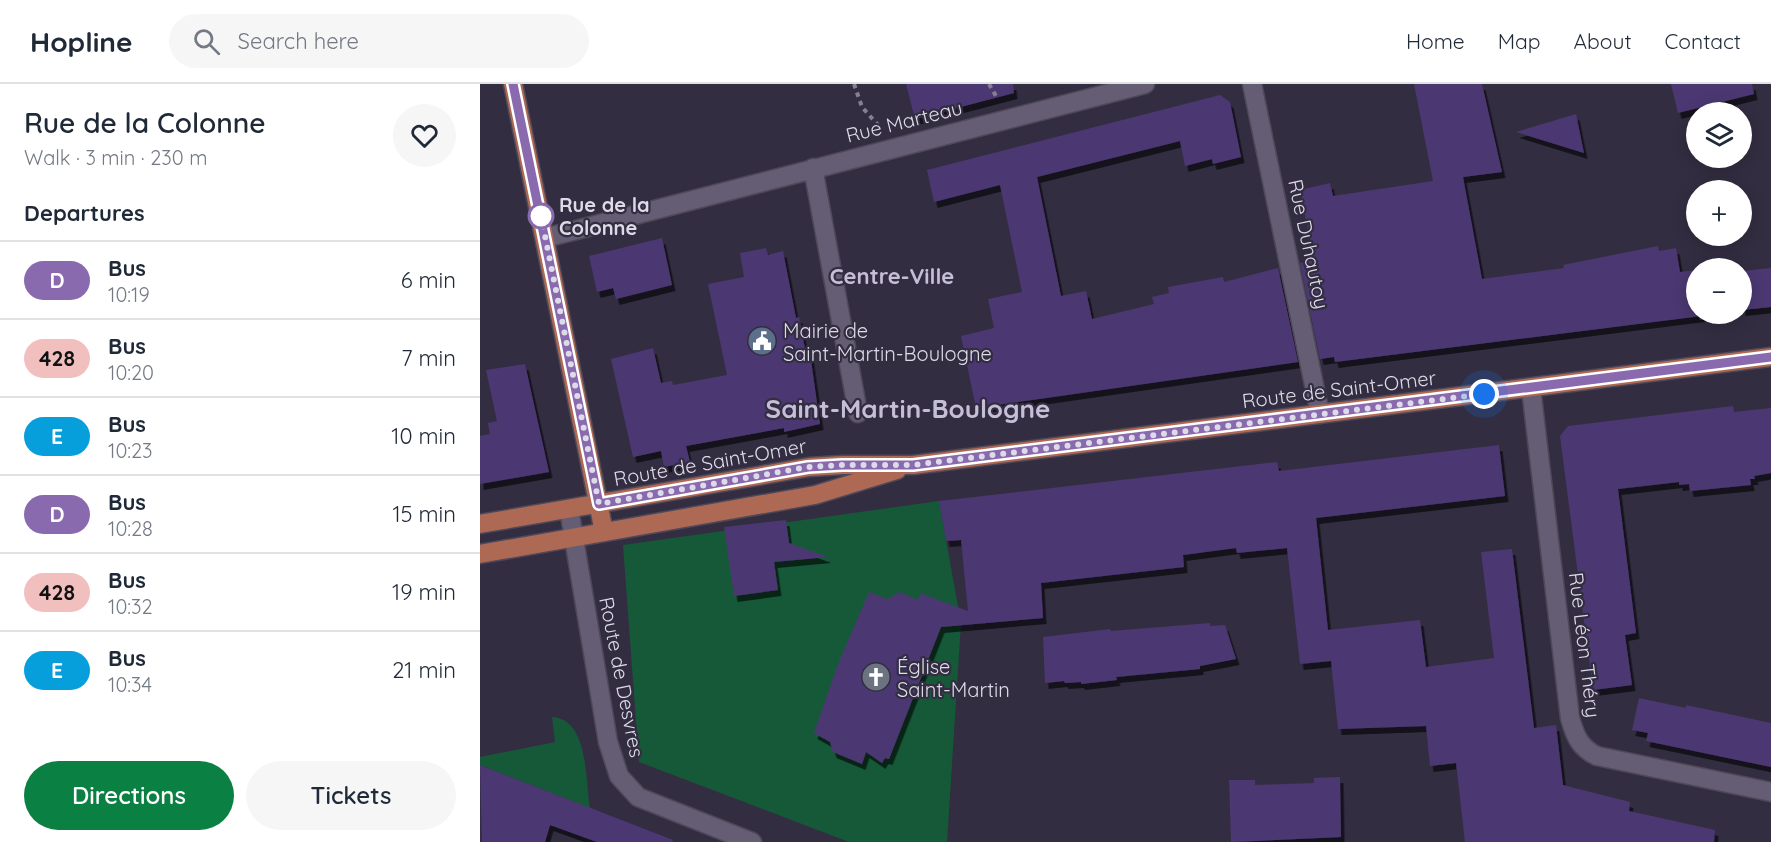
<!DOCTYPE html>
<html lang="en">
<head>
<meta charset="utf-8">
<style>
  :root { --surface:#fff; --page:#f6f6f7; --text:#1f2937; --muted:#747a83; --line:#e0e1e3; --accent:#0b8043 }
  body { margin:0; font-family:Quicksand,sans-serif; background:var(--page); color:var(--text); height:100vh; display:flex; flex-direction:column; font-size:22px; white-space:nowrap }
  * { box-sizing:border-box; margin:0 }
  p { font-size:20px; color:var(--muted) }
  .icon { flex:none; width:33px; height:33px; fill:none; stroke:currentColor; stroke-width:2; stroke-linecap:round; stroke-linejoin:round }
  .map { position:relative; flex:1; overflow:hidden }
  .sheet { display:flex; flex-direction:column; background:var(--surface); width:480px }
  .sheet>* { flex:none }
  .badge { padding:0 12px; border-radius:20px; font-size:21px; line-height:39px }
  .buttons { position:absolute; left:1206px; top:18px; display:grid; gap:12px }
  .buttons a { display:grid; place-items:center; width:66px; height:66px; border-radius:50%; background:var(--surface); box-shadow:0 3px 15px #0003; font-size:30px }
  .you { position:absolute; width:30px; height:30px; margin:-15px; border:4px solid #fff; border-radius:50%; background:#1a73e8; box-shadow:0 0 0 9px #1a73e833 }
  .map>.badge { position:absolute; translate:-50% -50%; box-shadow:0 0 0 3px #fff }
  h2 { padding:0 24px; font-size:22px; line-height:54px }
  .round { display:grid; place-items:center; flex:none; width:63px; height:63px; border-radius:32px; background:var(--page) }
  .overview { display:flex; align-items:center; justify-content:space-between; height:102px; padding:0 24px }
  h1 { font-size:28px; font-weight:600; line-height:45px }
  .cta { display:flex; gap:12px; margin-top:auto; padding:12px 24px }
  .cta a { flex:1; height:69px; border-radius:36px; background:var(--accent); color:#fff; font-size:24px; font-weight:600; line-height:69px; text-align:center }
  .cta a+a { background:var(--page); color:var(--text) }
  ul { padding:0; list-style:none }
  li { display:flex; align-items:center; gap:18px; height:78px; padding:0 24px; border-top:2px solid var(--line) }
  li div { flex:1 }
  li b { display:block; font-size:22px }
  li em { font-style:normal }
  li .badge { min-width:66px; font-weight:700; text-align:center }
  header { display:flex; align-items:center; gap:36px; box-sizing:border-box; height:84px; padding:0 30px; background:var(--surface); border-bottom:2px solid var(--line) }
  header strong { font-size:28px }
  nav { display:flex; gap:33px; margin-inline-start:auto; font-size:21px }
  .search { width:420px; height:54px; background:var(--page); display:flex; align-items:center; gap:15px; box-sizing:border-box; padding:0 21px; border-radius:33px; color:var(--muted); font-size:22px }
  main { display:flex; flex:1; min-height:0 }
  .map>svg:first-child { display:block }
  .green { fill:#165938 }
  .building { fill:#4c3772; filter:url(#shadow) }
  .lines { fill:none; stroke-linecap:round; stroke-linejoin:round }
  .minor-casing { stroke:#4e4859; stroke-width:21 }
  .major-casing { stroke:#4e4859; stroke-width:21 }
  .path { stroke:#858091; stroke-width:4; stroke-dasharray:4.5 4.5; stroke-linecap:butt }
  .minor { stroke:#645d73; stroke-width:18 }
  .major { stroke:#ae6954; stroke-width:18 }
  .line-casing { stroke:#fff; stroke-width:14 }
  .line { stroke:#8a6aae; stroke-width:9 }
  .walk { stroke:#dedbe8; stroke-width:6; stroke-dasharray:0 10.8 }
  .stop-dot { fill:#fff; stroke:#8a6aae; stroke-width:3 }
  .labels { text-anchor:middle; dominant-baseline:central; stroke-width:4.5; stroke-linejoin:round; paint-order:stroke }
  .street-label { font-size:20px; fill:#dedbe8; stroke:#332d41 }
  .stop-label { font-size:20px; font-weight:bold; fill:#dedbe8; stroke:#332d41; text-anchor:start }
  .poi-label { font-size:20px; fill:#dedbe8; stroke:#332d41; text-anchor:start }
  .quarter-label { font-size:22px; font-weight:bold; fill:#c5bed7; stroke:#332d41 }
  .district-label { font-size:26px; font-weight:bold; fill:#c5bed7; stroke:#332d41 }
</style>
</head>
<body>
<header>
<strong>Hopline</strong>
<div class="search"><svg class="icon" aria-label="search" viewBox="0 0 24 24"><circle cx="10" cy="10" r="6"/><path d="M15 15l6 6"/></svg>Search here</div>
<nav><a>Home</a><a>Map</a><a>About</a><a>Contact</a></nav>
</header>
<main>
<section class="sheet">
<div class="overview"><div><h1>Rue de la Colonne</h1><p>Walk · 3 min · 230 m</p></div><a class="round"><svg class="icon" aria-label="heart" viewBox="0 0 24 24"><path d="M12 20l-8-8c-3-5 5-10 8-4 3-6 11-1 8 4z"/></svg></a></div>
<h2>Departures</h2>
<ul>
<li><span class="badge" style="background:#8a6aae;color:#fff">D</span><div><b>Bus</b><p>10:19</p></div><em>6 min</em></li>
<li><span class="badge" style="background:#f2bfbf;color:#111">428</span><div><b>Bus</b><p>10:20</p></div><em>7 min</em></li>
<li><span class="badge" style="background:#069edb;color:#fff">E</span><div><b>Bus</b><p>10:23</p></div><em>10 min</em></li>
<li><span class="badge" style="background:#8a6aae;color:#fff">D</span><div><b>Bus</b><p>10:28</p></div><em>15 min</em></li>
<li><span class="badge" style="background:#f2bfbf;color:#111">428</span><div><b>Bus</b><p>10:32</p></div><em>19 min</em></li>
<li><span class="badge" style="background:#069edb;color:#fff">E</span><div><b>Bus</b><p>10:34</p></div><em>21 min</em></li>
</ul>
<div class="cta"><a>Directions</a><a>Tickets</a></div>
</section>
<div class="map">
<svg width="1291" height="758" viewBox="0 0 1291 758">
  <defs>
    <filter id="shadow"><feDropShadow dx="3.5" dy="6" stdDeviation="0" flood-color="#0009"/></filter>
  </defs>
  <rect width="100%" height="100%" fill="#332d41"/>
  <path class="green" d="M459,417L481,539L467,758H369L159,678L143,461Z
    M72,633C109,635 105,696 110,724L0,681V673L75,658Z"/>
  <path class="building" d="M426,0H533L534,9L435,35Z
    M934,0H1002L1022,88L983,93L1002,195L1084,184L1083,181L1178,162L1179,167L1196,164L1200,188L1216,186V230H1237L855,278L854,273L840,275L820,179L834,176L820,106L850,99L853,112L953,97Z
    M1191,0H1272L1274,10L1198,29Z
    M740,11L750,18L761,73L733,80L732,75L705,82L700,57L557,93L581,212L606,207L612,235L674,220L672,213L689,209L688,203L743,193L744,198L798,184L818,278L496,324L481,252L514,244L508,215L542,208L520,101L454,118L447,86Z
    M1096,30L1104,69L1036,48Z
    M182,154L192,201L136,215L133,204L117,208L109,172Z
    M286,164L288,171L303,167L316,234L319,233L326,270L330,269L340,340L304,348V344L206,362L210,378L184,383L181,367L153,373L131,275L173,264L181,299L192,297L193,301L247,291L228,200L264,193L260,169Z
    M1291,184V223L1262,226V187Z
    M45,280L69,388L0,400V352L10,350L8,339L17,337L6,286Z
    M1253,322L1254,328L1291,324V389L1274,392L1275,395H1270L1271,401L1210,407L1209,400L1199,401V398L1138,405L1156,549L1145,551L1152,601L1113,606L1080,352L1088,342Z
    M1019,361L1025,412L836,434L848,546L940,536L946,583L1014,574L1001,468L1032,465L1054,644L1076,641L1083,701L1150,718L1149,727L1235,746L1234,758H985L976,679L950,682L946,642L858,645L851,577L820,580L807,464L757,469L756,464L703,471L704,483L561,499L563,534L461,543L409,675L405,674L402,679L386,668L382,680L353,668L350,658L334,649L358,580L389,508L407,515L420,508L438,516L440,509L488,527L481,456L466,457L459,417L797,378L799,387Z
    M306,436L309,459L348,473L294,478L298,506L254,512L244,443Z
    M730,539V542L745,541L756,575L720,582V585L636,593L637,596L601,600V598L585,599L584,597L565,599L563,553L630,545L631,547Z
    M1159,614L1206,624V621L1291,639V683L1166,657L1168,649L1152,646Z
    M0,681L193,756L192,758H117L70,741L65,758H2Z
    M860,693L861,753L751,758L749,696H775V701L834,699V694Z"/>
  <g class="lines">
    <g class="minor-casing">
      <path id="minor" d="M772,0L840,330
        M333,84L378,329
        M65,154L665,0
        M1051,304L1090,634C1095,652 1100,664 1117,672L1291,708
        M89,425L128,658L139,692L158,713L272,758"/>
    </g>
    <g class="major-casing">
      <path id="major" d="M33,0L124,448
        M0,440L329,383L362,381H433L1291,273
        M0,470L335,411L417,386"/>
    </g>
    <path class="path" d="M374,0L382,23L398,41
      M509,0L516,12"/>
    <use href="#minor" class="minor"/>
    <use href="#major" class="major"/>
  </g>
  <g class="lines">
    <g class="line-casing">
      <path id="line" d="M33,0L119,420L328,383L362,381H433L1291,273"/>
    </g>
    <use href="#line" class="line"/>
    <path class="walk" d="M61,132L119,420L328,383L362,381H433L1004,310"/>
  </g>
  <defs>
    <g id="civic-disc" transform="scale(1.5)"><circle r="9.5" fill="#5c6f8a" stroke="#332d41"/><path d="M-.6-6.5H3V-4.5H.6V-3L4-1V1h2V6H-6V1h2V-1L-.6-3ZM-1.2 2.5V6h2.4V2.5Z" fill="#fff"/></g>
    <g id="church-disc" transform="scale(1.5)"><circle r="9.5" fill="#6b7280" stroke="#332d41"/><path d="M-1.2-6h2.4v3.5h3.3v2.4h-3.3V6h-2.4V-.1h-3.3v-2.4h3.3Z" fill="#fff"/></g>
  </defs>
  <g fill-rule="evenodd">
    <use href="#civic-disc" x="282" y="257"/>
    <use href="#church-disc" x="396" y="593"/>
  </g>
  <circle class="stop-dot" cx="61" cy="132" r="12"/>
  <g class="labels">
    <g class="street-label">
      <text transform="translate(424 37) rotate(-14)">Rue Marteau</text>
      <text transform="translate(829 160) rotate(78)">Rue Duhautoy</text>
      <text transform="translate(859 305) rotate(-7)">Route de Saint-Omer</text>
      <text transform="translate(230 378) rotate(-10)">Route de Saint-Omer</text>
      <text transform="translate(1105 561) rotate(83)">Rue Léon Théry</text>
      <text transform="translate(142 593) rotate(79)">Route de Desvres</text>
    </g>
    <g class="stop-label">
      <text x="79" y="120">Rue de la<tspan x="79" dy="23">Colonne</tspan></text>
    </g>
    <g class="poi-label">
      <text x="303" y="246">Mairie de<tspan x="303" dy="23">Saint-Martin-Boulogne</tspan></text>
      <text x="417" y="582">Église<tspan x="417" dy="23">Saint-Martin</tspan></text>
    </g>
    <g class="quarter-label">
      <text x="412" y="192">Centre-Ville</text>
    </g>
    <g class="district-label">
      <text x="428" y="324">Saint-Martin-Boulogne</text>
    </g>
  </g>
</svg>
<div class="buttons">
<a><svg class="icon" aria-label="layers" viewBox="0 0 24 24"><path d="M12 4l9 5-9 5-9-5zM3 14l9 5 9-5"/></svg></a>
<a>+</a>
<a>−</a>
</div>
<div class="you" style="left:1004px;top:310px"></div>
</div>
</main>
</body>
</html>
